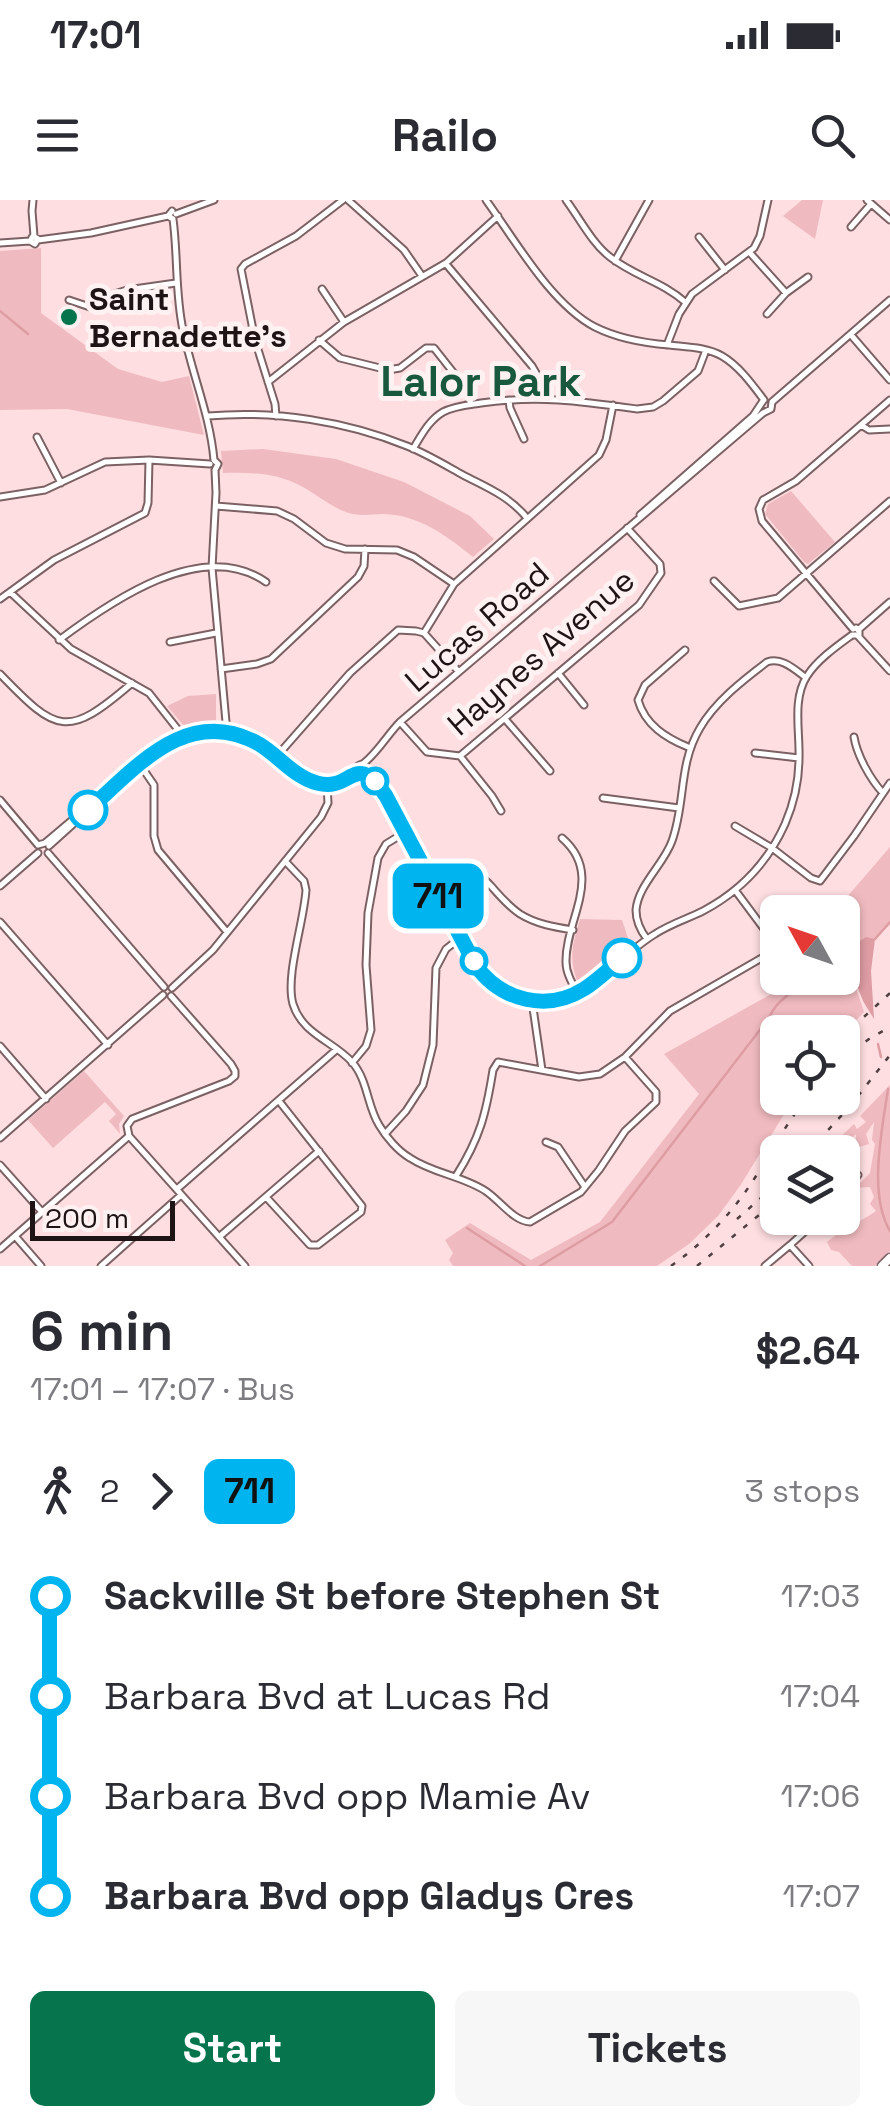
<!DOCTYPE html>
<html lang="en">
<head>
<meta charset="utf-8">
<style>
  :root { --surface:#fff; --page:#f7f7f7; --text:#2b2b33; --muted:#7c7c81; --accent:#06754e }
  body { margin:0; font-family:"Space Grotesk",sans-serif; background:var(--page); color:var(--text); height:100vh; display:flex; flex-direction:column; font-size:38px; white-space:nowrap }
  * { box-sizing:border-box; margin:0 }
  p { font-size:32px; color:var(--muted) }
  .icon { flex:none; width:55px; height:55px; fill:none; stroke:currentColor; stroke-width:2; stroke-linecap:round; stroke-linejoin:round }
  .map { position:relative; height:1066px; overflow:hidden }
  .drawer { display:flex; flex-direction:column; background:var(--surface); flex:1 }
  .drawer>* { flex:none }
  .badge { padding:0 20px; border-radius:15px; font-size:35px; line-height:65px }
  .needle { width:65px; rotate:310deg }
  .buttons { position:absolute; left:760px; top:695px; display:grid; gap:20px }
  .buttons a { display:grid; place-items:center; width:100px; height:100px; border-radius:15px; background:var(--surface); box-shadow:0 2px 8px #0004; font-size:50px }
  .scale { position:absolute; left:30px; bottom:25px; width:145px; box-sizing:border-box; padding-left:10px; border:5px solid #1f1415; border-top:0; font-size:28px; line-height:35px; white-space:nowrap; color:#1f1415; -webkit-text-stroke:8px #fef1f2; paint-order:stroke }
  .map>.badge { position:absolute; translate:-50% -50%; box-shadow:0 0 0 5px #fff }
  .legs { display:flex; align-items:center; gap:15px; height:110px; padding:0 30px; font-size:32px }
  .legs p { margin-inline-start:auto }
  .overview { display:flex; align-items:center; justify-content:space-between; height:170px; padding:0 30px }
  h1 { font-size:55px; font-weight:700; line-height:75px }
  .action { display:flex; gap:20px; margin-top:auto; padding:20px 30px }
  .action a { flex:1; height:115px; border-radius:15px; background:var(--accent); color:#fff; font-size:40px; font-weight:700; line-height:115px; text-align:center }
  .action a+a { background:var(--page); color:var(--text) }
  ul { padding:0 30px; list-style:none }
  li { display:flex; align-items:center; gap:35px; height:100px; font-size:38px }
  li i { display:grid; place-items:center; width:15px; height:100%; margin:0 12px; background:currentColor }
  li i::after { content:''; width:25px; height:25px; margin:-12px; border:8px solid; border-radius:50%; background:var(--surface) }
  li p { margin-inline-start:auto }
  li:first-child i { background:linear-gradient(#0000 50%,currentColor 0) }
  li:last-child i { background:linear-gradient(currentColor 50%,#0000 0) }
  .status { display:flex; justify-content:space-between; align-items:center; height:70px; padding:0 50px; background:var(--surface); direction:ltr }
  .status svg { height:28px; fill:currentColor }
  header { display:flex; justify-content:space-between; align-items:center; height:130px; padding:0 30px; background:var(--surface); font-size:45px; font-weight:700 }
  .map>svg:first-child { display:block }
  .green { fill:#f0bbc0 }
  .water { fill:#de9ca3 }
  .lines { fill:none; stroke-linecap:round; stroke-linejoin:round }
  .stream { stroke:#de9ca3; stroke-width:2.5 }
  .minor-casing { stroke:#7b6163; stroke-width:9 }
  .major-casing { stroke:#7b6163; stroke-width:11 }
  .minor { stroke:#fff; stroke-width:5 }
  .major { stroke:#fff; stroke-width:8 }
  .rail { stroke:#4e3f40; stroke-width:2.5; stroke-dasharray:5 10; stroke-linecap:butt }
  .line-1-casing { stroke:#fff; stroke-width:22 }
  .line-1 { stroke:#00b5ef; stroke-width:15 }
  .poi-dot { fill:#06754e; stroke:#fef1f2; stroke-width:4 }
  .stop-1-dot { fill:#fff; stroke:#00b5ef; stroke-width:5 }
  .labels { text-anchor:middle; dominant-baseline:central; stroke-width:10; stroke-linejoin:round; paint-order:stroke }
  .poi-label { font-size:32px; font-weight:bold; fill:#1f1415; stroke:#fef1f2; text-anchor:start }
  .street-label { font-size:32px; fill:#1f1415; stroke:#fef1f2 }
  .district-label { font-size:42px; font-weight:bold; fill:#18593e; stroke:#fef1f2 }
</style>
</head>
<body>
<div class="status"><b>17:01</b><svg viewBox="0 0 49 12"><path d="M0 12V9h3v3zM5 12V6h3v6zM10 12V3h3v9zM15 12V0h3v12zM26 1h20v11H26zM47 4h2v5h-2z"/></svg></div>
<header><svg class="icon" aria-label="menu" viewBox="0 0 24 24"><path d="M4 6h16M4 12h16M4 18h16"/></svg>Railo<svg class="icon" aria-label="search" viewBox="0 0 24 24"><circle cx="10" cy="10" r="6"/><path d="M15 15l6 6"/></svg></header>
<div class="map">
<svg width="890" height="1066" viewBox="0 0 890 1066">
  <rect width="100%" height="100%" fill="#fedee1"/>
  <path class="green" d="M802,0H823L815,39L783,16Z
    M41,48V113L118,169L162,182L189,176L204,235L67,209L0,210V51Z
    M263,249L336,259L404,282L470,316L494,339L473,357C447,336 419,315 384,314C371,314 358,317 346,312C329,306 315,293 299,285C276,273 248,272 223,273L221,251Z
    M791,291L835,342L808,364L804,362L765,314L768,304Z
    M216,494V524L184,526L167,506L188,496Z
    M890,647V722L875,739L847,760L864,812L843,834L778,832V898H794L740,986L718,1016L689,1044L657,1066H453L449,1060L453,1053L445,1040L470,1023L531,1060L600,1022L699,894L664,854L800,778H842V712H834Z
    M580,719L622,720L629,741L579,786C568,758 572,747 580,719Z
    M84,871L124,916L119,924L120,934L109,921L116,914L105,902L53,948L28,920Z
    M890,885V1051L875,1066H852L839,1052L831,1050L827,1042C842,1029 859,1023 876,1011L870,1004L874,997L870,987L855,988L870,973L875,944L872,940L874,922L866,934L869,944L856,948V934L839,950L834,943L854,924L857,929L866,922L860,916Z"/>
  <path class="water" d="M866,737L875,739L871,771L874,819L863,801L847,760L854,745Z"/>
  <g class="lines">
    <path class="stream" d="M0,111L28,134
      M875,739L890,722
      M842,762L850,758
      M878,844L881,857
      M888,889C882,930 868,994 890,1031
      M467,1028L525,1066
      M540,1066L612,1022L769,818C778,796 799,789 818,778"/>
    <g class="minor-casing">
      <path id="minor" d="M33,0L32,11L34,36
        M348,0L404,50L422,76
        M486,0C515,40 551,104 595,127C619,139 643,143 669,145C687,147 706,147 722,156C739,166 752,184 764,200
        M566,0C580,19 592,43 610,57C634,76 663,82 685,102
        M867,0L890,20
        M172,11L168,16L173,19C178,56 175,93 183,130C192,174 210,215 214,260L218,264L215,270L216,293L212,368L227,533
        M176,14L214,0
        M851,27L871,4
        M33,36L38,39L35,44L30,41Z
        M699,37L725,70
        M38,40L91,33L168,16
        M0,43L30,41
        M751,54L786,93
        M615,61L649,0
        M446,64L532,166L540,180L541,197
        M322,89L344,122
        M69,100L93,108L105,97L127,90L176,83
        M767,114L786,93L808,77
        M851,135L890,180
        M319,140L340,158L388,170L400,168L426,148H434L464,186L471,204
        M667,145L679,114L692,94L754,48L760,36L768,0
        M268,182L344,122L446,63L498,16
        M509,200L510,208L524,239
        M208,216C275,210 345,221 407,246C427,254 445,265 463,275C488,288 509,296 527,318
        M276,216L275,204L255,140L241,69L245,64L296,36L343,0
        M861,225L869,230L890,229
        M37,237L61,283
        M413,249C421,236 429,220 443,212C454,206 468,205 481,203C538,195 580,201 637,209L653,207L663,201L698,171L706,150
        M0,297L45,290L105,262L149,260L210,264
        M216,306L277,311L294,319L326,343L345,349L397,350L414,357L454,384
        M640,315L753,216L763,201
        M714,381L739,406L778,398L890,301
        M10,392L71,449L149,493L183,536
        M0,399L54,360L145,313L148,303L149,260
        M853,429L762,321L759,309L763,300L796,281L890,200
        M858,430L890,402
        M424,433L454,384L599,255L606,240L613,205
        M858,436L890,471
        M59,440C110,402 202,337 266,382
        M170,442L216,433
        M685,450L645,485L638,500C645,525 666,538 688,547
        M221,469L257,464L271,459L358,377L364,366L365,349
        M558,473L584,505
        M0,474C57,533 67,539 132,483
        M505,519L550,571
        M400,522L427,552L460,556L639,405L661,373L660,364L627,328
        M854,537C857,555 870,579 883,593
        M755,553L799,558
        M277,556L350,473L398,430L416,431L424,433L459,472
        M460,556L492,596L501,611
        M139,563L154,585V636L158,650L227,732
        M363,572L378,583L387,596C405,635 426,673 446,711C458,735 470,764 490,782C512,800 542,806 569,796C602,783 625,752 655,734C670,724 687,719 703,711C739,692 768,662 785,624C794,603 799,581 799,558C800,532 792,499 807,476C817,460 837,446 852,435H859V431L856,428
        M603,598L679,608
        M0,600L38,645
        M735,626L772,648L811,678L820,681L854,636L890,583
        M562,638C605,675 565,720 566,762C566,773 572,783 577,792
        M38,645L45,643L154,551C187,529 228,525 263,546C287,561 311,596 343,580C357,574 353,572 358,566C360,564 363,564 364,563C378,552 388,534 400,522L763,213L771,209L772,202L890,100
        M49,646L100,600
        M48,653L164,787
        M285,661L304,681L306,690C304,722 285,776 293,804C302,834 333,841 352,862C368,880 367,906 379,925C386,937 398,951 410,958C434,974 464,976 487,992C501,1002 514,1021 530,1022L581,992L599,970L625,931L656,902V892L625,857
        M425,671C450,668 473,665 491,686C500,696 508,706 520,714C536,724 554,727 573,730
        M0,686L38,653
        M0,722L108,845
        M647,739C640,730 636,722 636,710C638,685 664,664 672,641C686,602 678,565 700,528C715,502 743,480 767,462C782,457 794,469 805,477
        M172,788L213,750L321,617L328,603L327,585
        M532,801L542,870
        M0,846L46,899
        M352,863L366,846L371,830L366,765L368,713L378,658L386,644L404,633
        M385,934L406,911L423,885L433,845L436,768L446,749L460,738
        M129,936L127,926L132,919L229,881L235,876V871L231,864L171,796
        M129,936L245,1066
        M0,938L163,795
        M546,942L558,947L585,987
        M0,965L42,1012
        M456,976C480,938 486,914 493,870L498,862L579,877L600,874L625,857L670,811L772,752L775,746L773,741L735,690
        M177,989L336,850
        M842,995L858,975
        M266,997L310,1045H318L361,1012L362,1006L279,901
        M15,1036L41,1066
        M219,1037L319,951
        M790,1045L820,1018
        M0,1049L129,936
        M101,1066L181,995
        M765,1066L790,1045L809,1066"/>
    </g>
    <g class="major-casing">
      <path id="major" d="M882,1066L890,1058"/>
    </g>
    <use href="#minor" class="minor"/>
    <use href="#major" class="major"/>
    <path class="rail" d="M842,837L890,793
      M842,860L869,839L890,827
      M808,952L851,905L890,855
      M737,1019L778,983
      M671,1066C705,1042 734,1011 756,976C773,949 787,922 807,898
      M697,1066L759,1015"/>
  </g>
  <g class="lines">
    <g class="line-1-casing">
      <path id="line-1" d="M88,610C137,567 187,504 259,544C279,556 294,577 317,583C353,593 354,548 386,596L476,766C502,801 547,812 584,789C598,780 610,768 622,758"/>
    </g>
    <use href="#line-1" class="line-1"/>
  </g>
  <circle class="poi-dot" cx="69" cy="117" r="10"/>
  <g class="stop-1-dot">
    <circle cx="375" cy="581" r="12"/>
    <circle cx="88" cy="610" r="18"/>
    <circle cx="622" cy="758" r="18"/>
    <circle cx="474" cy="761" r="12"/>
  </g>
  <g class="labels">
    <g class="poi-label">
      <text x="89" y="99">Saint<tspan x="89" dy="37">Bernadette's</tspan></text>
    </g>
    <g class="street-label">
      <text transform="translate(477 427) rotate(-41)">Lucas Road</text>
      <text transform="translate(541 452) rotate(-41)">Haynes Avenue</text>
    </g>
    <g class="district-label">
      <text x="481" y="181">Lalor Park</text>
    </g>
  </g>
</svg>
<div class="buttons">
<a><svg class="needle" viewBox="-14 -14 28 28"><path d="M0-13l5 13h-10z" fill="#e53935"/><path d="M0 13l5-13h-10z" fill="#7c7c81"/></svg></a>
<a><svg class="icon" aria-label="locate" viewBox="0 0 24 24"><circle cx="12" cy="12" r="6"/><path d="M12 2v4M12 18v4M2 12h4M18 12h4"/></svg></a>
<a><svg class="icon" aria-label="layers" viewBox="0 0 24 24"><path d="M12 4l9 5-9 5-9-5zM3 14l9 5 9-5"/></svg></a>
</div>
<div class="scale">200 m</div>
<b class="badge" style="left:438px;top:696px;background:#00b5ef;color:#111">711</b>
</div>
<section class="drawer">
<div class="overview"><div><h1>6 min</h1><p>17:01 – 17:07 · Bus</p></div><b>$2.64</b></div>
<div class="legs"><svg class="icon" aria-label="walk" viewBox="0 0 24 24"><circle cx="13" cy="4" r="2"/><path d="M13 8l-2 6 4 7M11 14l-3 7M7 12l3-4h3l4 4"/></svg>2<svg class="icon" aria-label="forward" viewBox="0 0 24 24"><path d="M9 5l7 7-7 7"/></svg><b class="badge" style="background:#00b5ef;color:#111">711</b><p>3 stops</p></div>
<ul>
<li><i style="color:#00b5ef"></i><b>Sackville St before Stephen St</b><p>17:03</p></li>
<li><i style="color:#00b5ef"></i><span>Barbara Bvd at Lucas Rd</span><p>17:04</p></li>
<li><i style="color:#00b5ef"></i><span>Barbara Bvd opp Mamie Av</span><p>17:06</p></li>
<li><i style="color:#00b5ef"></i><b>Barbara Bvd opp Gladys Cres</b><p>17:07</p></li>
</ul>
<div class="action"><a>Start</a><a>Tickets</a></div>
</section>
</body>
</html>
